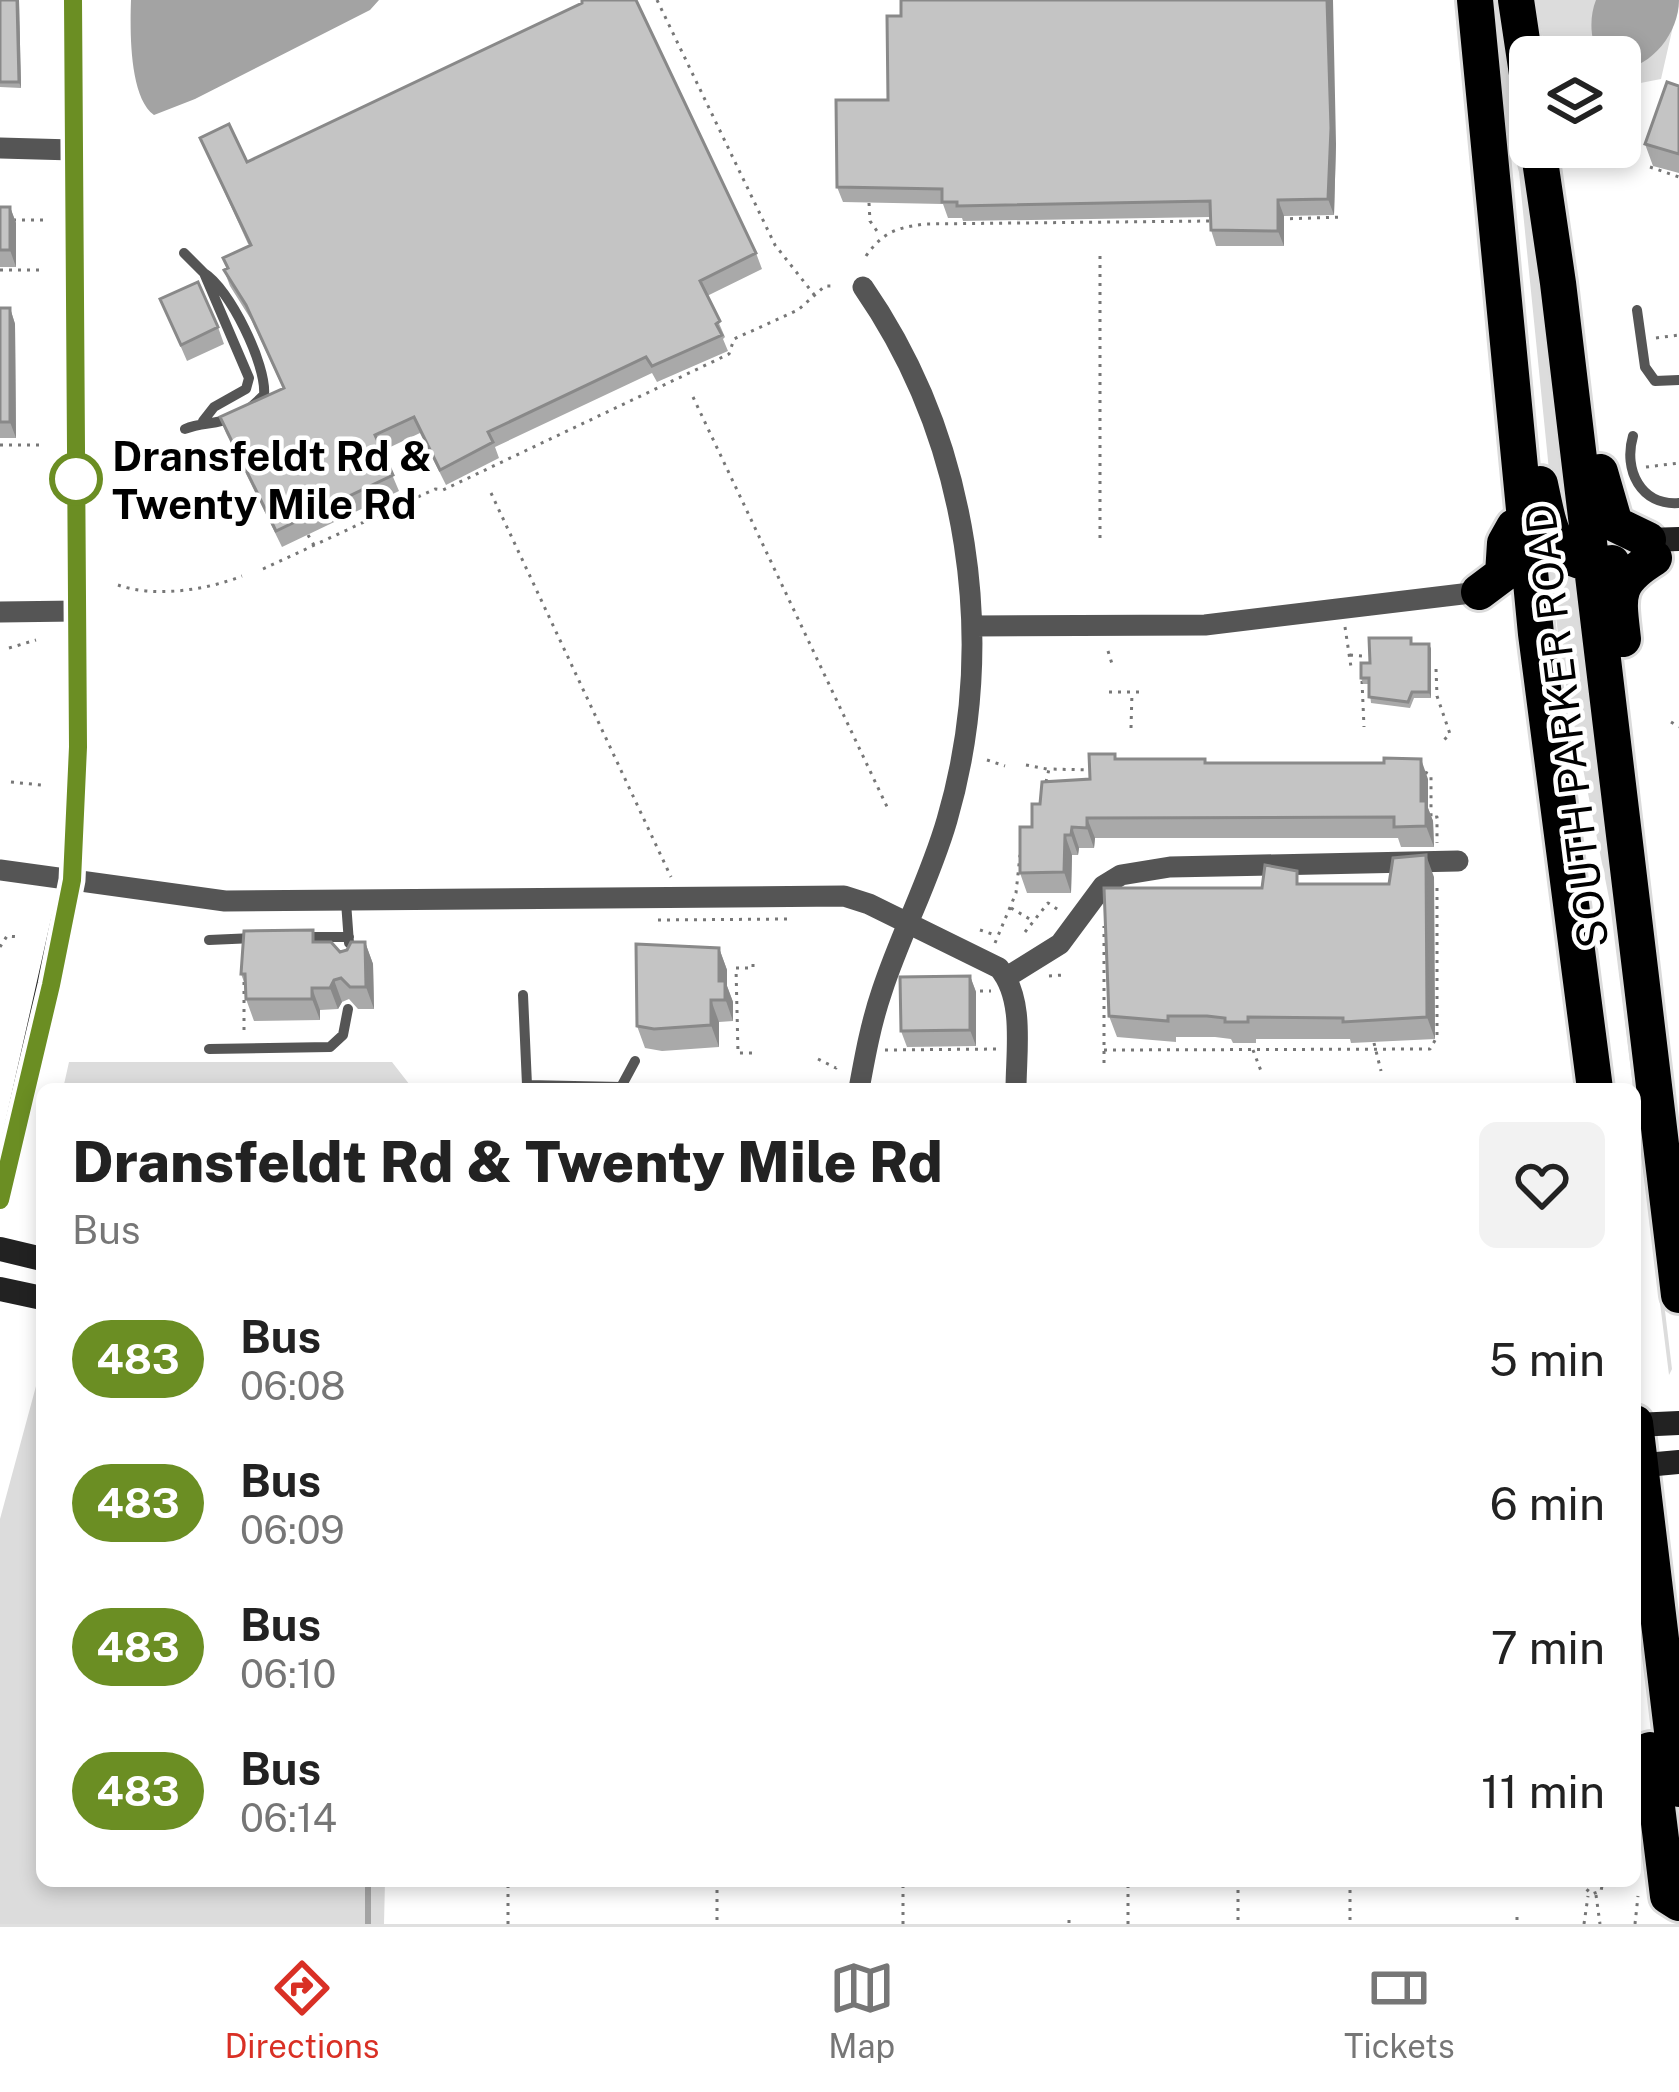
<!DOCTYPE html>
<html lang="en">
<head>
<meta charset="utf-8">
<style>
  :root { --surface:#fff; --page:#f2f2f2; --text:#222; --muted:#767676; --line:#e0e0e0; --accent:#d93025 }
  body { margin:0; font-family:"Public Sans",sans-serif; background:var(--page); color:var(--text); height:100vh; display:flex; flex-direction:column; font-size:45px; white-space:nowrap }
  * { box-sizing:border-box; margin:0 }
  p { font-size:39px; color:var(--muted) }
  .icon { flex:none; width:66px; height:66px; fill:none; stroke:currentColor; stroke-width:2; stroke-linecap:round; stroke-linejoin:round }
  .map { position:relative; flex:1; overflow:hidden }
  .details { position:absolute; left:36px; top:1083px; width:1605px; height:804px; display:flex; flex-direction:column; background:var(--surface); border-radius:18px; box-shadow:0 6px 18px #0003 }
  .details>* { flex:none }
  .badge { padding:0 24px; border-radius:39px; font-size:42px; line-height:78px }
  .tools { position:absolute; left:1509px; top:36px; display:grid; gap:24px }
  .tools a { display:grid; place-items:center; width:132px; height:132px; border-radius:18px; background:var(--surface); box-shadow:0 6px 18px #0003; font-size:60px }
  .map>.badge { position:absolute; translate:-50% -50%; box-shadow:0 0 0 6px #fff }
  .round { display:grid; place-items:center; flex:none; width:126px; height:126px; border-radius:18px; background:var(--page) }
  .overview { display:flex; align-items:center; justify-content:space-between; height:204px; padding:0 36px }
  h1 { font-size:57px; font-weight:800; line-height:90px }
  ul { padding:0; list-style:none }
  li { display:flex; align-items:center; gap:36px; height:144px; padding:0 36px }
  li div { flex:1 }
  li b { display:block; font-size:45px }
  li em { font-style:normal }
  li .badge { min-width:132px; font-weight:700; text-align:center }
  .tab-bar { display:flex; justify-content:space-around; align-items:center; height:168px; border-top:3px solid var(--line); background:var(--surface); font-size:33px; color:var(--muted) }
  .tab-bar a { display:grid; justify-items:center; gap:6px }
  .tab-bar .on { color:var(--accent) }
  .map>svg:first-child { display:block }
  .green { fill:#dcdcdc }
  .water { fill:#a3a3a3 }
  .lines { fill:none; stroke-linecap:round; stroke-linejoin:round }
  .stream { stroke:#a3a3a3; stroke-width:6 }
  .highway-casing { stroke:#dbdbdb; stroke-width:42 }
  .path { stroke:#777; stroke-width:3; stroke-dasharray:3 6; stroke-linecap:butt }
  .lane { stroke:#555; stroke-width:10 }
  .street { stroke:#555; stroke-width:21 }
  .secondary { stroke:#222; stroke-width:24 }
  .highway { stroke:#000; stroke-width:36 }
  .wall { fill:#a9a9a9 }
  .shaded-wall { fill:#898989 }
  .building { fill:#c4c4c4; stroke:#898989; stroke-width:3 }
  .line-casing { stroke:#fff; stroke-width:27 }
  .line { stroke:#6b8e23; stroke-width:18 }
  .stop-dot { fill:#fff; stroke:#6b8e23; stroke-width:6 }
  .labels { text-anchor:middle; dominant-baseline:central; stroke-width:9; stroke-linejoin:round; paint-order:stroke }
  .stop-label { font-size:42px; font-weight:bold; fill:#000; stroke:#fff; text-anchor:start }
  .street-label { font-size:42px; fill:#000; stroke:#fff }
</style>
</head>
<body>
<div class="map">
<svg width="1679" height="1924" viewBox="0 0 1679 1924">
  <rect width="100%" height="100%" fill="#fff"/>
  <path class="green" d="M1491,0H1499L1573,539L1554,520L1519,172L1502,111Z
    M1536,0H1679L1661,79L1620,87V57H1546Z
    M1549,559L1569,567L1578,589L1672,1369L1669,1375L1610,903L1561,659Z
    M69,1062H392L413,1089H63Z
    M42,1364V1881H385L384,1924H0V1519Z"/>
  <path class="water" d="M131,0H379L370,10L195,99L154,115C129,97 130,30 131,0Z
    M1596,0H1679C1679,33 1652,66 1621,70L1620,57H1599C1590,40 1589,17 1596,0Z"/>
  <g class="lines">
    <path class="stream" d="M368,1881V1924"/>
    <g class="highway-casing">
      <path id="highway" d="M1475,0L1536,634L1595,1089
        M1516,0L1530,94
        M1538,147L1558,283L1679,1295
        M1600,472L1615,524L1648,540
        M1540,484C1550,530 1553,570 1612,563
        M1479,592L1503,574L1505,543L1514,527
        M1623,639C1618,595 1614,583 1654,558
        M1635,1423L1679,1789
        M1650,1750L1668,1896L1679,1903"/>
    </g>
    <path class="path" d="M657,0L775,245L816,297
      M1650,167L1679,177
      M869,203L870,221L879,234
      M1281,219L1343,217
      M13,220H44
      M866,256C883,232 896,228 924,224L1211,221
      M1100,256V543
      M0,270H45
      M1656,338L1679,335
      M693,397L889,811
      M0,445H44
      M1646,467L1679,463
      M491,493L671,877
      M308,535L315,547
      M263,569L435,489L443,490L729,354L734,339L798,310L825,286H831
      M118,585C154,598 207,590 242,576
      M1345,627L1351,667
      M9,648L36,640
      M1108,651L1113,667
      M1350,655L1362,656V666
      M1436,669L1437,696L1450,734L1442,742
      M1362,681L1364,727
      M1109,692H1142
      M1671,722L1679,727
      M1131,728L1132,692
      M987,760L1005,766
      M1026,765L1047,769
      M1425,772L1431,775V818L1437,817V843
      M11,782L41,785
      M1046,782L1049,769L1092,770
      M1011,908L1033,921
      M658,920L791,919
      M980,930L995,935
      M1025,932L1048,903L1060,911
      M995,943L1016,893L1020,855
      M0,947L7,936L20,937
      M753,964V968H736L738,1053H755
      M1049,976L1063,975
      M244,982V1033
      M971,991H991
      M1374,1043L1381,1071
      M885,1050L999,1049
      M1104,1050L1430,1049L1437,1037V885
      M1253,1050L1261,1071
      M818,1059L836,1068L841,1065
      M1104,1063V926
      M717,1881V1924
      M1238,1881V1924
      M1350,1881V1924
      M1585,1881V1888L1592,1894L1601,1891L1603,1881
      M1596,1895L1600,1924
      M1517,1917V1924
      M1069,1920V1924
      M508,1924V1881
      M903,1924V1881
      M1128,1924V1881
      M1584,1924L1588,1896
      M1635,1924L1638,1896"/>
    <path class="lane" d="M184,253L204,273L249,378L246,389L214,407L203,421
      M204,273C229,288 267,365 264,395L249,409
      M1637,310L1645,367L1655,381L1679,380
      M185,429C202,422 217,425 233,417
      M1633,436C1623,470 1641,506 1679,503
      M346,902L349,943
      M302,937H349
      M209,940L254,938
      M523,995L527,1085L621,1087L635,1061
      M209,1049L330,1047L343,1035L348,1009"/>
    <path class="street" d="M0,148L73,150
      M0,612L77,611
      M972,626L1205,625L1479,592
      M0,870L225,901L844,896L869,904L999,968C1025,999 1016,1051 1016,1089
      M1007,977L1060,944L1103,886L1121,875L1170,867L1458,861
      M859,1089C865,1056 871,1023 882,991C901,933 930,879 947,820C999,642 969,440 863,287"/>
    <path class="secondary" d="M1648,540L1679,539
      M0,1200L72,880L78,747L73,0
      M0,1249L42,1259
      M0,1289L42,1298
      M1635,1425L1679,1423
      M1635,1466L1679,1462"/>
    <use href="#highway" class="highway"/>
  </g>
  <path class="wall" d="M0,0H19L21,88L0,87Z
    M1679,86V173L1653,166L1645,144Z
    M200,138L247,162L756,253L762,269L707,296L725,337L723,339L728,351L657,382L652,373L495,447L499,458L446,485L420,433L382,451L399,491L282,547L226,433L220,417L283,388L252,321L230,286L224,270L227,269L223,258L249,246Z
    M1336,144L1334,215L1284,216V246H1216L1211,230L1210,217L963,221L962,218H948L943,204L843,202L837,187Z
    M0,207H10L16,223V267H0Z
    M160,299L218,327L224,344L187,361Z
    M0,308H10L15,324L16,438H0Z
    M1413,644H1429L1431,649V698H1414L1410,708L1371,703L1369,684H1363L1361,678L1370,663Z
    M1117,759L1428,779V808L1433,821L1434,847H1401L1398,838H1095L1094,848H1079L1078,855H1072L1071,893H1027L1020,873L1040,804L1090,779Z
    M1434,877L1435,1039L1351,1043L1350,1039H1256V1043H1233L1231,1039L1215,1037H1176V1042L1117,1037L1109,1016L1262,888L1302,884H1389Z
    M318,942L340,952L365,942L373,964L374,1009H358L349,999L342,1002L338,1009L320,1010V1020L254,1021L246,999V987L241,974Z
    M719,948L727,970V986L733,1002V1021L719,1022V1047L662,1051L645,1048L637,1026Z
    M970,976L976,992V1046L907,1047L901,1031Z"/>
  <path class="shaded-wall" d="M17,0H19L21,88L19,82Z
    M1327,0H1333L1336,144L1334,215L1328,199Z
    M1278,200L1284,216V246L1278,231Z
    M10,207L16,223V267L10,250Z
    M10,308L15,324L16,438L10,422Z
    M1429,644L1431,649V698L1429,692Z
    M1421,759L1428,779V808L1433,821L1434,847L1426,826L1421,801Z
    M1087,818L1095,838L1094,848L1087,828Z
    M1072,827L1079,848L1078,855L1071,835Z
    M1065,835L1072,855L1071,893L1064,872Z
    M1426,855L1434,877L1435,1039L1427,1017Z
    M365,942L373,964L374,1009L366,987Z
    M719,948L727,970V986L733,1002V1021L719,981Z
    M970,976L976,992V1046L970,1030Z
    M334,980L342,1002L338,1009L330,988Z
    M312,988L320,1010V1020L312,999Z
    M711,1000L719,1022V1047L711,1025Z"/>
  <path class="building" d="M0,0H17L19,82H0Z
    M582,0H636L756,253L700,281L720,321L716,324L722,335L652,366L646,357L488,432L493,442L440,470L414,417L375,435L393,475L276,531L220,417L284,388L246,305L224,270L228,268L223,258L251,245L200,138L229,124L247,162L582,3Z
    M901,0H1327L1331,128L1328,199L1278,200V231L1211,230L1210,201L957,206V202H942V189L837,187L836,100H888L887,16H901Z
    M1667,82L1679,86V154L1645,144Z
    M0,207H10V250H0Z
    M198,282L218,327L181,345L160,299Z
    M0,308H10V422H0Z
    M1369,638H1411V644H1429V692H1412L1408,702L1369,697V678H1361V663H1370Z
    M1089,754H1115V759H1205V763H1384V758L1421,759V801H1426V826L1394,827V817L1087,818V828L1072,827L1071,835H1065L1064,872L1020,873V827H1032V804H1040L1042,782L1090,779Z
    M1426,855L1427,1017L1343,1022V1018L1248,1017V1022H1225V1018L1207,1016H1168V1021L1109,1016L1104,888H1262L1265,865L1297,871V884H1389L1393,858Z
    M313,930V942H331L340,952L347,950L351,942H365L366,987H350L341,978L334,980L330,988H312V999H246L245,974H241L244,931Z
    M636,944L719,948V981H725V1000H711V1025L654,1029L637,1026Z
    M970,976V1030L901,1031L900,977Z"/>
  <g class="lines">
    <g class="line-casing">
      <path id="line" d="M0,1200L51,985L72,880L78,747L73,0"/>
    </g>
    <use href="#line" class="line"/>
  </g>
  <circle class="stop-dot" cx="76" cy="479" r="24"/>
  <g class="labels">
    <g class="stop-label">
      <text x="112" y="455">Dransfeldt Rd &amp;<tspan x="112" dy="48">Twenty Mile Rd</tspan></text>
    </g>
    <g class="street-label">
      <text transform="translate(1566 726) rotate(-97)">SOUTH PARKER ROAD</text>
    </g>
  </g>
</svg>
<div class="tools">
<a><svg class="icon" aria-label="layers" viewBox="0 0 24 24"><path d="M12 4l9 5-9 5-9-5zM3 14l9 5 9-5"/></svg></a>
</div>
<section class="details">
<div class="overview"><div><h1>Dransfeldt Rd &amp; Twenty Mile Rd</h1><p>Bus</p></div><a class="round"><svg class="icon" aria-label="heart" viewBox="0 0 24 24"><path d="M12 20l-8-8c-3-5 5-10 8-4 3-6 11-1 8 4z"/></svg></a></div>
<ul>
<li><span class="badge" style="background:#6b8e23;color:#fff">483</span><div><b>Bus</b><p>06:08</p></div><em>5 min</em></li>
<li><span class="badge" style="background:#6b8e23;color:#fff">483</span><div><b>Bus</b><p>06:09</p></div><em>6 min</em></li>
<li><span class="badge" style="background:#6b8e23;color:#fff">483</span><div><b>Bus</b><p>06:10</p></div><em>7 min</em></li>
<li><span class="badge" style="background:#6b8e23;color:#fff">483</span><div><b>Bus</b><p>06:14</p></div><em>11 min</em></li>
</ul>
</section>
</div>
<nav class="tab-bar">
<a class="on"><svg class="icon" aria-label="directions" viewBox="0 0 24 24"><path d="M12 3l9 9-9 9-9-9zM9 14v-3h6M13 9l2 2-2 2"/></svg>Directions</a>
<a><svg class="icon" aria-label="map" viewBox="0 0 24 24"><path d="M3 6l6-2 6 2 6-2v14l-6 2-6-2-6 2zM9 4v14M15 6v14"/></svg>Map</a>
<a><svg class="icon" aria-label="tickets" viewBox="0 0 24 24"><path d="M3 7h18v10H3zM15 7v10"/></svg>Tickets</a>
</nav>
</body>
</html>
